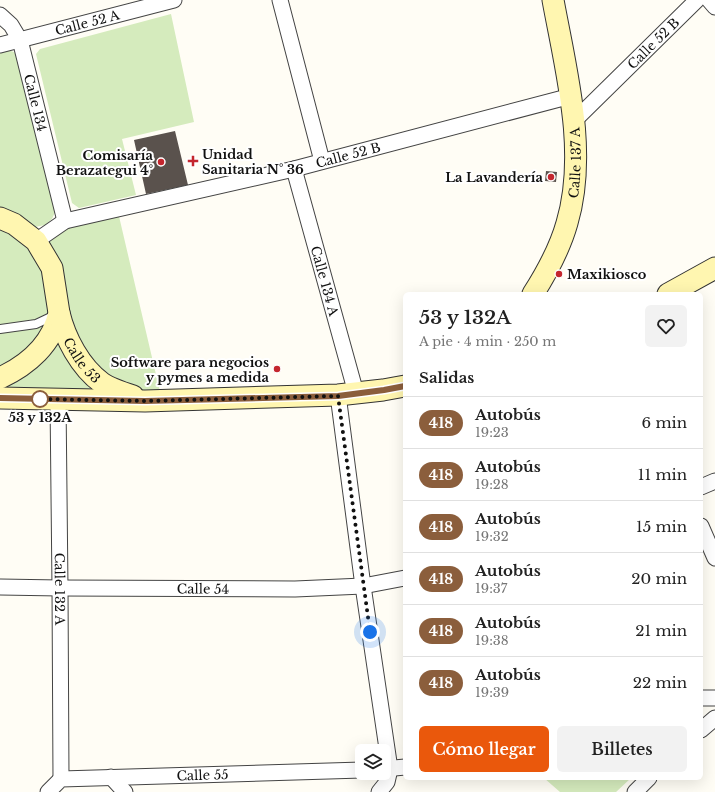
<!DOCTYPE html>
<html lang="es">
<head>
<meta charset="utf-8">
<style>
  :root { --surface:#fff; --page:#f2f2f2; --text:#222; --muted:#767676; --line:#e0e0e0; --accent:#ea580c }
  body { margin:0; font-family:"Libre Baskerville",serif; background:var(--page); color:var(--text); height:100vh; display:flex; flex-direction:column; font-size:15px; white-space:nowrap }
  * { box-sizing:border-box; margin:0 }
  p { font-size:13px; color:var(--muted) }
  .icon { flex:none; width:22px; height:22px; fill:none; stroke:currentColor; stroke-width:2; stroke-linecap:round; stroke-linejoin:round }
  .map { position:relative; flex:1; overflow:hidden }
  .side { position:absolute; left:403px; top:292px; width:300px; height:488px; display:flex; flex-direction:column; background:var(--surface); border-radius:6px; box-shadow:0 4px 16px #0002 }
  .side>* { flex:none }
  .badge { padding:0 8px; border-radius:13px; font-size:14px; line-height:26px }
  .tools { position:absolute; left:355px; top:744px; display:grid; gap:8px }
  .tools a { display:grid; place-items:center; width:36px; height:36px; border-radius:6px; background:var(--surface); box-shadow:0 4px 16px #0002; font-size:20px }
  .you { position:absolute; width:20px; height:20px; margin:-10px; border:3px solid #fff; border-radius:50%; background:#1a73e8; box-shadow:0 0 0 6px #1a73e833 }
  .map>.badge { position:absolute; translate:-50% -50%; box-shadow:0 0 0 2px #fff }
  h2 { padding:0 16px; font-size:15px; line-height:36px }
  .round { display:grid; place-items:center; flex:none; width:42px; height:42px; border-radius:6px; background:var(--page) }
  .overview { display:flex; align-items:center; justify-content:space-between; height:68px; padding:0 16px }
  h1 { font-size:19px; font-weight:600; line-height:30px }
  .action { display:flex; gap:8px; margin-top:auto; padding:8px 16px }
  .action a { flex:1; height:46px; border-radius:6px; background:var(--accent); color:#fff; font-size:16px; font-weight:600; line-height:46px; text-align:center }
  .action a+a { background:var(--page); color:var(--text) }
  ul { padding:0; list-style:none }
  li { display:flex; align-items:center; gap:12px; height:52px; padding:0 16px; border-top:1px solid var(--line) }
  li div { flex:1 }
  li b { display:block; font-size:15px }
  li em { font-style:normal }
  li .badge { min-width:44px; font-weight:700; text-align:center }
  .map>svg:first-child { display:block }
  .green { fill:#d5ebbd }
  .building { fill:#5a524d }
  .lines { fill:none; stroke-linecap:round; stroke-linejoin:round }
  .lane-casing { stroke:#444; stroke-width:10 }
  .street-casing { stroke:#444; stroke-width:17 }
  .secondary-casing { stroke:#333; stroke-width:23 }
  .lane { stroke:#fff; stroke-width:8 }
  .street { stroke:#fff; stroke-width:15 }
  .secondary { stroke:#fff6b0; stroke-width:21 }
  .line-casing { stroke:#fff; stroke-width:9 }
  .line { stroke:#8b5e3c; stroke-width:6 }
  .walk { stroke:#111; stroke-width:4; stroke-dasharray:0 7.2 }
  .poi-dot { fill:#c4262e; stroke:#fff; stroke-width:1.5 }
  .stop-dot { fill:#fff; stroke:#8b5e3c; stroke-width:2 }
  .labels { text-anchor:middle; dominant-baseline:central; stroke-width:4; stroke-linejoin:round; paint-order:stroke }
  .street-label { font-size:13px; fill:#111; stroke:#fff }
  .poi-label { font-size:13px; font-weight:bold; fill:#111; stroke:#fff; text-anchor:end }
  .stop-label { font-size:13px; font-weight:bold; fill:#111; stroke:#fff }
</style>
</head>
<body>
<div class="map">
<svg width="715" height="792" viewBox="0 0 715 792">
  <rect width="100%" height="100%" fill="#fffdf5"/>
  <path class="green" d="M171,14L194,122L122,139L136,195L79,208L72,203L36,54L40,49Z
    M8,50L14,52L17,56L56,210L52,219L45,225L35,227L23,222L0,207V52Z
    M118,212L161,396L137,393L88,363L41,241L67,223Z
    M0,226L23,241L37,256L47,274L49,311L44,327L35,341L19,355L0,367Z
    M57,343H59L89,383L90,387L89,390L0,389Z
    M544,778H631L616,792H560Z"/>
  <path class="building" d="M175,131L188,185L146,194L134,140Z
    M546,171L557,172L556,182L545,181Z"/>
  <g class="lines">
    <g class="lane-casing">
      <path id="lane" d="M0,329L36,324L55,315"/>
    </g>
    <g class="street-casing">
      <g id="street">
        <path d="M280,0L322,161"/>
        <path d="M709,0L715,7"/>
        <path id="s1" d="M0,15L11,25L20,40L65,221"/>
        <path id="s2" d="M0,45L174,0"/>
        <path id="s3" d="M574,121L697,0"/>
        <path id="s4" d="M294,169L356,393"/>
        <path id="s5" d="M36,241L65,221L294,169L571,96"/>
        <path d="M338,395L363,586L390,769L387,782L379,792"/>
        <path id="s6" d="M58,400L60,588L61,779"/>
        <path d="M701,487L715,481"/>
        <path d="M701,526L715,558"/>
        <path id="s7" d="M0,587L60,588L295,589L363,586L405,578"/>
        <path d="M701,698H715"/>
        <path d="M701,730L715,718"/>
        <path d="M384,769L405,767"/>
        <path d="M111,777L125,792"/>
        <path id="s8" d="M48,792L61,779L362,770"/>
        <path d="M635,792L649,778"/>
      </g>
    </g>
    <g class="secondary-casing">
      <g id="secondary">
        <path d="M0,218L14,224L36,241L52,268L59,313C52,344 28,365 0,378"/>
        <path id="s9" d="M533,294C547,272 560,248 567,223C588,152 566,71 553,0"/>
        <path d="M668,294L715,268"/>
        <path id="s10" d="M59,313C65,338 80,367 102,383C109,388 124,393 133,396"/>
        <path d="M0,398L145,401L338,395L383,390L405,386"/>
      </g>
    </g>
    <use href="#lane" class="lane"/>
    <use href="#street" class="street"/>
    <use href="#secondary" class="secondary"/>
  </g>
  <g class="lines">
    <g class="line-casing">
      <path id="line" d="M0,398L145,401L338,396L384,390L405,386"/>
    </g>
    <use href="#line" class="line"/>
    <path class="walk" d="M40,399H38L145,401L338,396L370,632"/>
  </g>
  <g class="poi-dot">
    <path d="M191 155h4v4h4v4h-4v4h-4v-4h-4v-4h4z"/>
    <circle cx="161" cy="162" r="4"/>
    <circle cx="551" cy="177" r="4"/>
    <circle cx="559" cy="274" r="4"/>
    <circle cx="277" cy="369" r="4"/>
  </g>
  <circle class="stop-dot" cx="40" cy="399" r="8"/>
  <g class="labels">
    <g class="street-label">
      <text stroke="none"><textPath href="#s2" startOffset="90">Calle 52 A</textPath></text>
      <text stroke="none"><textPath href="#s3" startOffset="111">Calle 52 B</textPath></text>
      <text stroke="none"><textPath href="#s1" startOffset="97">Calle 134</textPath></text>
      <text stroke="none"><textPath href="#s5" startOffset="326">Calle 52 B</textPath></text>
      <text stroke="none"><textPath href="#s9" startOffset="140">Calle 137 A</textPath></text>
      <text stroke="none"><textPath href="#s4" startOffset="116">Calle 134 A</textPath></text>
      <text stroke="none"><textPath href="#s10" startOffset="53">Calle 53</textPath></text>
      <text stroke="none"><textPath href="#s6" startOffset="189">Calle 132 A</textPath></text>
      <text stroke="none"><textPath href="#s7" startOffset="203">Calle 54</textPath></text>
      <text stroke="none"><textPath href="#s8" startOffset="160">Calle 55</textPath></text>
    </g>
    <g class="poi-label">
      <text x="202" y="154" text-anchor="start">Unidad<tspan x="202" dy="15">Sanitaria N° 36</tspan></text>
      <text x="153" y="155">Comisaría<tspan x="153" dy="15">Berazategui 4°</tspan></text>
      <text x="543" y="177">La Lavandería</text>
      <text x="567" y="274" text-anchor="start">Maxikiosco</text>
      <text x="269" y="362">Software para negocios<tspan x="269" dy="15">y pymes a medida</tspan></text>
    </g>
    <g class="stop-label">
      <text x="40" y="417">53 y 132A</text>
    </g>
  </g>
</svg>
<div class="tools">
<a><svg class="icon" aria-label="layers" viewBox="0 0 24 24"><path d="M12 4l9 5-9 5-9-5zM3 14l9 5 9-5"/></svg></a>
</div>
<div class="you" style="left:370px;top:632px"></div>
<section class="side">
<div class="overview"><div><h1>53 y 132A</h1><p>A pie · 4 min · 250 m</p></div><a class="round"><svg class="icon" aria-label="heart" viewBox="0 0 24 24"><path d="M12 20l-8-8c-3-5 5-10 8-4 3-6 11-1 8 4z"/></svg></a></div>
<h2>Salidas</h2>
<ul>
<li><span class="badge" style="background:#8b5e3c;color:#fff">418</span><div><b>Autobús</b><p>19:23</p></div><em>6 min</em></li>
<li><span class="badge" style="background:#8b5e3c;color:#fff">418</span><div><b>Autobús</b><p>19:28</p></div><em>11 min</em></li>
<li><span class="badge" style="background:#8b5e3c;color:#fff">418</span><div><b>Autobús</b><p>19:32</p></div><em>15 min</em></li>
<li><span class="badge" style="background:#8b5e3c;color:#fff">418</span><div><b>Autobús</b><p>19:37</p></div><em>20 min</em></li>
<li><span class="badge" style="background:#8b5e3c;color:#fff">418</span><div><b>Autobús</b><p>19:38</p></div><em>21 min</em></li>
<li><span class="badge" style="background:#8b5e3c;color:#fff">418</span><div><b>Autobús</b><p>19:39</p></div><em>22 min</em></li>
</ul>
<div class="action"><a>Cómo llegar</a><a>Billetes</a></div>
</section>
</div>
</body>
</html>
